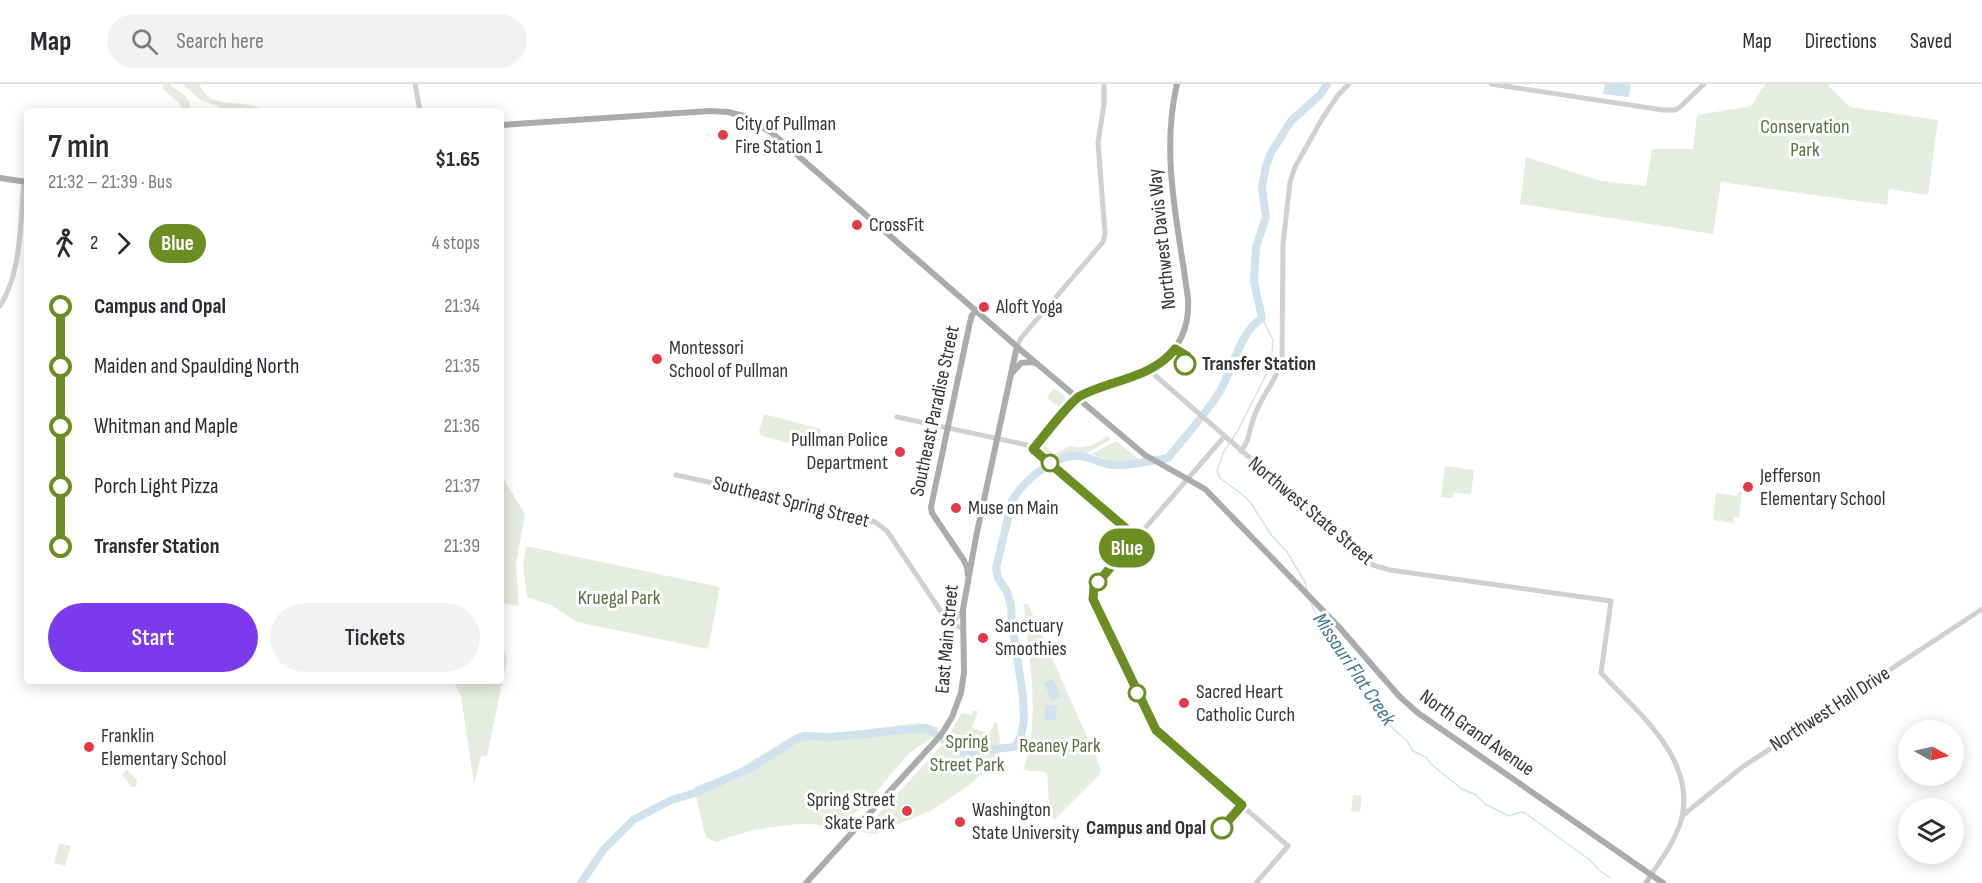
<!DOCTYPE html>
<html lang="en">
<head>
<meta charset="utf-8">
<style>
  :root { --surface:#fff; --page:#f2f2f3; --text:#2b2b33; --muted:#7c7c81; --line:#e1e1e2; --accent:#7c3aed }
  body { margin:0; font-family:"Sofia Sans Condensed",sans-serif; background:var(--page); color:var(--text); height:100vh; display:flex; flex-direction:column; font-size:22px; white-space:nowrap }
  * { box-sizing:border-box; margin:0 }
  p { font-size:20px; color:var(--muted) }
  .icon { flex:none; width:33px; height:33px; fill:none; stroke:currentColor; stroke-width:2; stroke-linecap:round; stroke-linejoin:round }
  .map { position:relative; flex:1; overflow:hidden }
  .panel { position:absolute; left:24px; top:24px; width:480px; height:576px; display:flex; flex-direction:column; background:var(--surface); border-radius:6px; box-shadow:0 3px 15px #0003 }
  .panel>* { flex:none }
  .badge { padding:0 12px; border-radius:20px; font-size:21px; line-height:39px }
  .needle { width:39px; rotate:98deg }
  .tools { position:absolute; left:1898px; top:636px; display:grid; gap:12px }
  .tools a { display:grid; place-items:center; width:66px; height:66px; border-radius:50%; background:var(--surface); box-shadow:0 3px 15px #0003; font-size:30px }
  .map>.badge { position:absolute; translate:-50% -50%; box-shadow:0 0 0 3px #fff }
  .legs { display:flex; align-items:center; gap:9px; height:66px; padding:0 24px; font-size:20px }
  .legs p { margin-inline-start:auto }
  .headline { display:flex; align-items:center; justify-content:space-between; height:102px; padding:0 24px }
  h1 { font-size:33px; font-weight:600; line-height:45px }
  .button { display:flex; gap:12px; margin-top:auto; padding:12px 24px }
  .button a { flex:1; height:69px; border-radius:36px; background:var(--accent); color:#fff; font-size:24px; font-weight:600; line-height:69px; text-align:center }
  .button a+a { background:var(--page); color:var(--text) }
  ul { padding:0 24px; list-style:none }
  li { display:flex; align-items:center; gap:21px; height:60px; font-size:22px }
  li i { display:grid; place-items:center; width:9px; height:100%; margin:0 8px; background:currentColor }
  li i::after { content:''; width:15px; height:15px; margin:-8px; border:4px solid; border-radius:50%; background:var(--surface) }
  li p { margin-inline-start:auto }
  li:first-child i { background:linear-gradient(#0000 50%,currentColor 0) }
  li:last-child i { background:linear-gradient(currentColor 50%,#0000 0) }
  header { display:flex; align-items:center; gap:36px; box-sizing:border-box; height:84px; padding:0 30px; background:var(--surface); border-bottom:2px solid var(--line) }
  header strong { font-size:28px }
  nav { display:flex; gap:33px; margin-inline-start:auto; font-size:21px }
  .search { width:420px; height:54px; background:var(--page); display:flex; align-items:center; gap:15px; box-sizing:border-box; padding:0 21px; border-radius:33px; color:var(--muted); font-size:22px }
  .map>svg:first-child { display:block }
  .green { fill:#e6ecdf }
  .water { fill:#cfe2ee }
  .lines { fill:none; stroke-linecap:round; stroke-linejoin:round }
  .stream { stroke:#cfe2ee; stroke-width:1.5 }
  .river { stroke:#cfe2ee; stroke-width:8 }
  .tertiary { stroke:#d0d0d0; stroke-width:5 }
  .secondary { stroke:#bdbdbd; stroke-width:5 }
  .primary { stroke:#ababab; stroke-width:6 }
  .line-1-casing { stroke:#fff; stroke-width:14 }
  .line-1 { stroke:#6b8e23; stroke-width:9 }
  .poi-dot { fill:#e63946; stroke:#fff; stroke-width:2 }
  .stop-1-dot { fill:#fff; stroke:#6b8e23; stroke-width:3 }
  .labels { text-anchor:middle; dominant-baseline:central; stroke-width:6; stroke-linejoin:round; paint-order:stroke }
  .poi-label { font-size:20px; fill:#333; stroke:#fff; text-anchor:start }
  .park-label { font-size:20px; fill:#56703f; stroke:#fff }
  .street-label { font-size:20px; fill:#333; stroke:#fff }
  .stop-label { font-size:20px; font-weight:bold; fill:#333; stroke:#fff; text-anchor:start }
  .water-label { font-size:21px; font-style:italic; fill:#3f7597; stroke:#fff }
</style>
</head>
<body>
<header>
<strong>Map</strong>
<div class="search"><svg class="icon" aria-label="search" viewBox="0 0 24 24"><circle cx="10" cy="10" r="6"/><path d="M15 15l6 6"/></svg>Search here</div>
<nav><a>Map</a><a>Directions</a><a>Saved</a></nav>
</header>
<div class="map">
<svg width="1982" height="799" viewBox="0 0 1982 799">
  <rect width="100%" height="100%" fill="#fff"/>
  <path class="green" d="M163,0H170C183,13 188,8 191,27H183L180,20L163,5Z
    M182,0H199C202,5 206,12 212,15C228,22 248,16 265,27H211L217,25L219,22L202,17Z
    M1765,0H1827L1850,23L1938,36L1928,111L1889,105L1887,121L1721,98L1713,150L1520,120L1526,73L1601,97L1646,102L1652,65H1693L1697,31L1751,22Z
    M1054,304L1066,314L1059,323L1047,314Z
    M764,330L821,345L815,366L762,352L759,348Z
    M1107,352L1111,355L1085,370L1074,369L1055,376L1042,365L1045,362L1054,370L1070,362C1084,366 1095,361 1107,352Z
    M1116,357L1138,375L1113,378L1092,370Z
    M1445,382L1474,386L1471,411L1454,408L1452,414L1441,413Z
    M501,391L525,430L516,480L519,522L501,519Z
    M1738,408H1742L1739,433H1734V439L1713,436L1716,409L1737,412Z
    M526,462L720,503L708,565L577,538L551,521L527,513L523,482Z
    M1024,520H1028L1101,684L1100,690L1055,735L1050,732L1047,689C1038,686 1031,689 1023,685C1042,637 1028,571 1024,520Z
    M501,556L507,576L487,672H481L474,700L461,612L453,597H501Z
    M973,627H978L972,644L990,650L994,638H997L1000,656L997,677L968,702L932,726L875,750L862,748L945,658L962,629L972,631Z
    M918,639L927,640L939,644C935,648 931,654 926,658C920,662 914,665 908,671C891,689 857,735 835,742C826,744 814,739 803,740C778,741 741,747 717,758L707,754L704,747L694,703L732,689L787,655L799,649H838Z
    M127,686L137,696L136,703H131L122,690Z
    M1353,711L1362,712L1360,728L1351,727Z
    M59,759L71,762L65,782L54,779Z"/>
  <path class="water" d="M1605,0H1631L1629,13L1603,10Z
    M1053,595L1061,613L1052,617L1044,599Z
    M1046,621L1057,622L1055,636L1044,635Z"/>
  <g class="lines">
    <path class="stream" d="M1262,234L1273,256L1271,281L1237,348L1224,367L1217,387L1220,394L1243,411L1251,419L1272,452L1287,468L1305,498L1307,506
      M1311,519L1317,533V537L1334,561L1340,565L1382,627L1389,641L1407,657L1413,667L1426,673L1431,680L1462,705L1476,711L1485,720L1509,732L1521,728L1525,729L1590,776L1599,786L1610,794"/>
    <path class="river" d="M581,799L604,765L633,736L671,716L692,710L753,683L796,655L804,652L831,653L926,644L963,668L1015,663L1021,652L1024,637L1023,612L1012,540L1011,521L1007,508L998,494L996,484L1012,417C1023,397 1056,369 1080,372C1091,373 1101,380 1112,381C1130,382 1150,377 1168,374C1184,354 1202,334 1217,312C1233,288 1238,249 1262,234L1254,198L1256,163L1266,133L1262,103L1266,82L1271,69L1291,37L1321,10L1327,0"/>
    <path class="tertiary" d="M415,0L420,27
      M1491,0L1663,26H1675L1680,23L1704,0
      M0,222C22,188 20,137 24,98
      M1017,262L1021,254L1103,158L1105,149L1098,59L1104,20V0
      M1149,286L1373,481L1390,486L1611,517L1601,589C1637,628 1695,673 1682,733C1677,754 1663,773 1651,791
      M897,333L1027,361L1136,453
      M1224,353L1094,503L1093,515L1156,646L1288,762L1256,799
      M1033,365L1078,313
      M1241,367C1250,357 1249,345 1254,333C1261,312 1278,295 1282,274L1283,160L1290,98L1295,83L1322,35L1338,11L1349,0
      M676,391L841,427L875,438L887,447L946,535L954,541L962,544
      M949,539L955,536L963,526
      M1682,732L1741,684L1982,525"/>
    <path class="secondary" d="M1646,799L1651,791"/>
    <path class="primary" d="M501,41L710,27L728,28L744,32L772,49L1022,267L1145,371L1205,405L1339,543L1399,612L1418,629L1663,799
      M0,94L27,98
      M1013,288L1021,279L1031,278L1037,280
      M1078,313C1129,294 1192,284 1188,215C1179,144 1160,72 1177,0
      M968,492L967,483L963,475L932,429L931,423L970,238L972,231L977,226
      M806,799L941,651L952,633L961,609L964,588L963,525L976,453L1017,262"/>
  </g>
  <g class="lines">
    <g class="line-1-casing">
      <path id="line-1" d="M1185,280L1187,272L1175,265C1151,295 1112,295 1080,312C1068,319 1043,354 1033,365L1136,453L1094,503L1093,515L1156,646L1242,721L1222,744"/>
    </g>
    <use href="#line-1" class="line-1"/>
  </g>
  <g class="poi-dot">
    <circle cx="723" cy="51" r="6"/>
    <circle cx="857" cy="141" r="6"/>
    <circle cx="984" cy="223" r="6"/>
    <circle cx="657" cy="275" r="6"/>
    <circle cx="900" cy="368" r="6"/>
    <circle cx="1748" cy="403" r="6"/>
    <circle cx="956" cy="424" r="6"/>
    <circle cx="983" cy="554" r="6"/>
    <circle cx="1184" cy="619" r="6"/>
    <circle cx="89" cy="663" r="6"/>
    <circle cx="907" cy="727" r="6"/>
    <circle cx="960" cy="738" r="6"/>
  </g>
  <g class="stop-1-dot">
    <circle cx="1185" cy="280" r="10"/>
    <circle cx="1050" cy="379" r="8"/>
    <circle cx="1098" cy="498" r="8"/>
    <circle cx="1137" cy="609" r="8"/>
    <circle cx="1222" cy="744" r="10"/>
  </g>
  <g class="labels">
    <g class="poi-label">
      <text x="735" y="40">City of Pullman<tspan x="735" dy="23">Fire Station 1</tspan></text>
      <text x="869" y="141">CrossFit</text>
      <text x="996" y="223">Aloft Yoga</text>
      <text x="669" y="264">Montessori<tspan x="669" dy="23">School of Pullman</tspan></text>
      <text x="888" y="356" text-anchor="end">Pullman Police<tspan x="888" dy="23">Department</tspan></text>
      <text x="1760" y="392">Jefferson<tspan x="1760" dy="23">Elementary School</tspan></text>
      <text x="968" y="424">Muse on Main</text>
      <text x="995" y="542">Sanctuary<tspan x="995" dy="23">Smoothies</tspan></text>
      <text x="1196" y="608">Sacred Heart<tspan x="1196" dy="23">Catholic Curch</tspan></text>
      <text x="101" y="652">Franklin<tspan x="101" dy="23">Elementary School</tspan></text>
      <text x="895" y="716" text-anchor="end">Spring Street<tspan x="895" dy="23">Skate Park</tspan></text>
      <text x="972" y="726">Washington<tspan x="972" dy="23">State University</tspan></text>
    </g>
    <g class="park-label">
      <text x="1805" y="43">Conservation<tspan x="1805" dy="23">Park</tspan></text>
      <text x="619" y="514">Kruegal Park</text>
      <text x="967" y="658">Spring<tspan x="967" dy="23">Street Park</tspan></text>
      <text x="1060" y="662">Reaney Park</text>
    </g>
    <g class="street-label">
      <text transform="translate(1162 155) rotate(-96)">Northwest Davis Way</text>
      <text transform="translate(935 327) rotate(-78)">Southeast Paradise Street</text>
      <text transform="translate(791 418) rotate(14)">Southeast Spring Street</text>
      <text transform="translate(1311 427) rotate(40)">Northwest State Street</text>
      <text transform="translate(947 555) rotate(-85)">East Main Street</text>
      <text transform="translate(1830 625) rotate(-33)">Northwest Hall Drive</text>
      <text transform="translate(1477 649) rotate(35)">North Grand Avenue</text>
    </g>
    <g class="stop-label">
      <text x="1202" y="280">Transfer Station</text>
      <text x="1206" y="744" text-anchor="end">Campus and Opal</text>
    </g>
    <g class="water-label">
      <text transform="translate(1354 585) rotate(56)">Missouri Flat Creek</text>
    </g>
  </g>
</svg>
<div class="tools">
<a><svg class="needle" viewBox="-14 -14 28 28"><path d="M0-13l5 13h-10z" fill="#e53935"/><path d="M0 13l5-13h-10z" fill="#7c7c81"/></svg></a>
<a><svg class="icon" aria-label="layers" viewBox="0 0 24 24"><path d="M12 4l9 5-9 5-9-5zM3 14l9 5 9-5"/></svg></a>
</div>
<b class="badge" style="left:1127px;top:464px;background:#6b8e23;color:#fff">Blue</b>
<section class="panel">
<div class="headline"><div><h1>7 min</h1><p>21:32 – 21:39 · Bus</p></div><b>$1.65</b></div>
<div class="legs"><svg class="icon" aria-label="walk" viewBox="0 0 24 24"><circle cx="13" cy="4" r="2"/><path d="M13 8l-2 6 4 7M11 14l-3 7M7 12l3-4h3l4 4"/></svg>2<svg class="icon" aria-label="forward" viewBox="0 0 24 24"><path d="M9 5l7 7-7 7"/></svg><b class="badge" style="background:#6b8e23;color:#fff">Blue</b><p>4 stops</p></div>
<ul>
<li><i style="color:#6b8e23"></i><b>Campus and Opal</b><p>21:34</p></li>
<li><i style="color:#6b8e23"></i><span>Maiden and Spaulding North</span><p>21:35</p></li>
<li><i style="color:#6b8e23"></i><span>Whitman and Maple</span><p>21:36</p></li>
<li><i style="color:#6b8e23"></i><span>Porch Light Pizza</span><p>21:37</p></li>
<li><i style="color:#6b8e23"></i><b>Transfer Station</b><p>21:39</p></li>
</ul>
<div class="button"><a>Start</a><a>Tickets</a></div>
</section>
</div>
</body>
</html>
